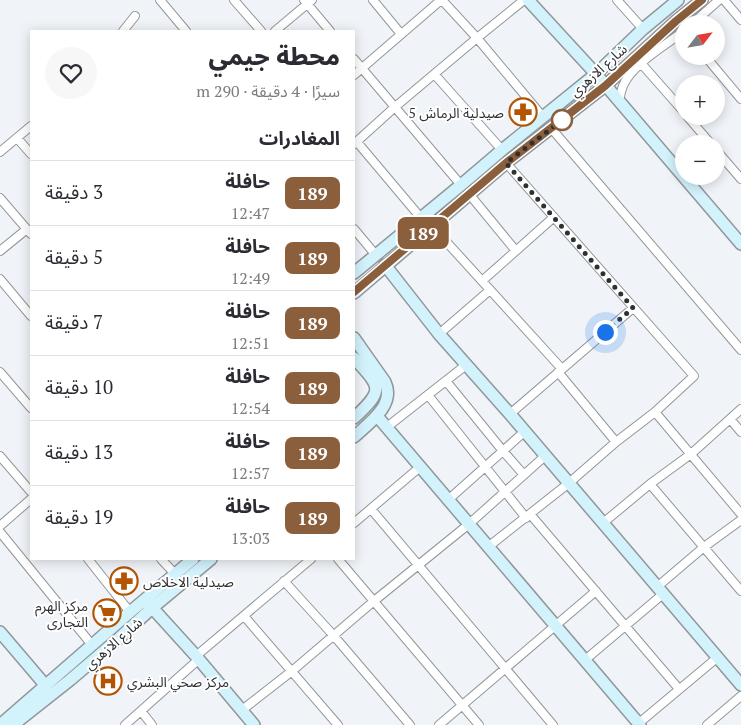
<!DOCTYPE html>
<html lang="ar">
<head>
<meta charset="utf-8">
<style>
  :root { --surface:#fff; --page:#f7f7f7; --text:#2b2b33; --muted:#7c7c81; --line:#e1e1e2 }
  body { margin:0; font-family:"PT Serif","Noto Sans Arabic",serif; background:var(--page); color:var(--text); direction:rtl; height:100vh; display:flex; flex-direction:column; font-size:19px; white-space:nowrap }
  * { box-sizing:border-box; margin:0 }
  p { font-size:16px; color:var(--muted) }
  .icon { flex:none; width:28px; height:28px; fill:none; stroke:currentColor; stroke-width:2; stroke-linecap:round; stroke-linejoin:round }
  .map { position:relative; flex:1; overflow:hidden; direction:ltr }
  .sheet { position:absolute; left:30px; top:30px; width:325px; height:530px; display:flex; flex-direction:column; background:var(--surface); border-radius:0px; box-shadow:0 2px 12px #0003; direction:rtl }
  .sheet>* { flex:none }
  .badge { padding:0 10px; border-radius:8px; font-size:18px; line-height:32px }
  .needle { width:32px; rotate:59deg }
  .controls { position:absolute; left:675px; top:15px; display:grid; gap:10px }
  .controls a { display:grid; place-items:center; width:50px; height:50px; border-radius:50%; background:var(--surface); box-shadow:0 2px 12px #0003; font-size:25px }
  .you { position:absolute; width:25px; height:25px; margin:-12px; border:4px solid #fff; border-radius:50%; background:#1a73e8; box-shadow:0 0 0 8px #1a73e833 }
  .map>.badge { position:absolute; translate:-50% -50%; box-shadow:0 0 0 2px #fff }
  h2 { padding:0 15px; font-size:19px; line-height:45px }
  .round { display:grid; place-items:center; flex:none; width:52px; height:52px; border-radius:26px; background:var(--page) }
  .overview { display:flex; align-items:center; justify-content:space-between; height:85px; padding:0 15px }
  h1 { font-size:24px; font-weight:800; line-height:38px }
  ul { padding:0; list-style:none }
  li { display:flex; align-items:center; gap:15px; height:65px; padding:0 15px; border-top:1px solid var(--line) }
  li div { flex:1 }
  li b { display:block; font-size:19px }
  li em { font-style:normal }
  li .badge { min-width:55px; font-weight:700; text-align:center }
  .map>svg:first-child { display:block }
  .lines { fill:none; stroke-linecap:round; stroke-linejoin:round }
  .street-casing { stroke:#92969a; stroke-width:10 }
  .secondary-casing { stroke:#92969a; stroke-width:14 }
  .street { stroke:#fff; stroke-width:8 }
  .secondary { stroke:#d2f3fc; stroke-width:11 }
  .line-casing { stroke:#fff; stroke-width:11 }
  .line { stroke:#8b5e3c; stroke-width:8 }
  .walk { stroke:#2f3032; stroke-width:5; stroke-dasharray:0 9 }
  .stop-dot { fill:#fff; stroke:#8b5e3c; stroke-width:2.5 }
  .labels { text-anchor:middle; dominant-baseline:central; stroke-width:4; stroke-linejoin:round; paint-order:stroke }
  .street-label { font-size:14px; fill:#2f3032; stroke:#fff }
  .poi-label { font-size:14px; fill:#2f3032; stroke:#fff; text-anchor:end }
</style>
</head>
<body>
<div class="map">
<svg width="741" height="725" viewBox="0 0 741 725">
  <rect width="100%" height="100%" fill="#f0f4f8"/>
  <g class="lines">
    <g class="street-casing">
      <path id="street" d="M160,0L186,31
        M234,0L261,31
        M304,0L330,31
        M373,0L401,34
        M442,0L477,38L543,117
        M617,0L643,29
        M724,0L741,20
        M692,24L719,0
        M123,31L135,16
        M275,31L312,0
        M705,56L741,99
        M354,59L461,185
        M639,61L684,112
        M354,75L441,0
        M435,75L502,150
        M619,101C620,96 621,91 623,86C631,65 666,45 684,31
        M687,116L711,144
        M551,128L741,350
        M17,138L31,154
        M357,142L421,218
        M354,144L395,107L477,38L524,0
        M716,150L741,179
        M0,152L31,126
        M470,195L516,251
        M0,198L31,234
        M432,226L562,369
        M354,229L375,254
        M0,251L27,229
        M0,279L31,316
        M482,281L554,217
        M439,334L490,290
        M0,372L31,408
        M558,372L616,442
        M446,381L503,451L524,475
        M428,395L526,518
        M655,412L741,514
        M510,414L633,308
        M730,419L741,432
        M387,427L466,365
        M0,456L31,492
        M650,484L741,591
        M448,500L524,432
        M371,509L553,725
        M530,514L679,689
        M354,523L420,467
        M603,523L650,484L691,454L741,409
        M0,526L31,499
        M0,532L92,645
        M488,547L569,483L616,442L655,412L694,376L506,163
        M88,559L130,612
        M161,559L175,574
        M338,559L479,725
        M284,581L334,636L410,725
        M657,587L704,547L741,520
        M244,616L338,725
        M196,656L311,559
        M585,660L663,594
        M242,710L292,671L374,601L469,524L545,456
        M141,711L152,725
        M639,723L718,657
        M125,725L198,660
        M439,725L596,591
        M707,725L741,696"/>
    </g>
    <g class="secondary-casing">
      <path id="secondary" d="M528,0L596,74L741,244
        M385,265L439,334L510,414L741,685
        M354,273L461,185L502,150L596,74L643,29L678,0
        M354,293L506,163L605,86L676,21L702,0
        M354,338L385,382C396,405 369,423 354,437
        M354,358C381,388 385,389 354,418
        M377,416L640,725
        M147,602L196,656L254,725
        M0,632L46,686
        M0,725L130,612L193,559
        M13,725L70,680L117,640L152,608L211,559"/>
    </g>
    <use href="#street" class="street"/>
    <use href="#secondary" class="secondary"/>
  </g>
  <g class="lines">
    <g class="line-casing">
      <path id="line" d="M354,292L506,163L605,86L676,21L702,0"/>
    </g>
    <use href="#line" class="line"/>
    <path class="walk" d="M562,120L565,118L506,163L633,308L605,332"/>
  </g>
  <defs>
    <g id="pharmacy-ring" transform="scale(1.4375)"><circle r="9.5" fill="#fff" stroke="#b25402" stroke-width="1.5"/><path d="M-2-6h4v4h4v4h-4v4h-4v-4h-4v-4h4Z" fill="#b25402"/></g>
    <g id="supermarket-ring" transform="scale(1.4375)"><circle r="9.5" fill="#fff" stroke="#b25402" stroke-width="1.5"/><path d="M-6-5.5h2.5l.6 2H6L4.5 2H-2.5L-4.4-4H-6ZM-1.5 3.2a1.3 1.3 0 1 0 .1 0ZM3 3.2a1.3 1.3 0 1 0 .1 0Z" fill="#b25402"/></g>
    <g id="hospital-ring" transform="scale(1.4375)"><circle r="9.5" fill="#fff" stroke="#b25402" stroke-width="1.5"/><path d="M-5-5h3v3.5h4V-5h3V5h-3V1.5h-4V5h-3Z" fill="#b25402"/></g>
  </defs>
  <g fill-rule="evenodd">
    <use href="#pharmacy-ring" x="523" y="112"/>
    <use href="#pharmacy-ring" x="124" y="581"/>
    <use href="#supermarket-ring" x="107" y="613"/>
    <use href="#hospital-ring" x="108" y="681"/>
  </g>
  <circle class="stop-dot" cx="562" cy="120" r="10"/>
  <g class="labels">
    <g class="street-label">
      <text transform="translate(598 70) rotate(-42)">شارع الازهري</text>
      <text transform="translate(113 643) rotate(-41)">شارع الازهري</text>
    </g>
    <g class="poi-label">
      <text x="504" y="112">صيدلية الرماش 5</text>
      <text x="143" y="581" text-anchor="start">صيدلية الاخلاص</text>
      <text x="88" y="605">مركز الهرم<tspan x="88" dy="16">التجارى</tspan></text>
      <text x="127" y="681" text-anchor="start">مركز صحي البشري</text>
    </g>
  </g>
</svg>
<div class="controls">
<a><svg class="needle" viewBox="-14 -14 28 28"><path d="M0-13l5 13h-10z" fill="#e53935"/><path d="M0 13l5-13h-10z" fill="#7c7c81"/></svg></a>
<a>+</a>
<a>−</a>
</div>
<div class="you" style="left:605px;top:332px"></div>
<b class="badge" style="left:423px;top:233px;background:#8b5e3c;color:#fff">189</b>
<section class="sheet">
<div class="overview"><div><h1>محطة جيمي</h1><p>سيرًا · 4 دقيقة · 290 m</p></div><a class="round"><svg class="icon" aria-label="heart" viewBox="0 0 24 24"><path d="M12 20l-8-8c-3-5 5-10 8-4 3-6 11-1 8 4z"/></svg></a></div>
<h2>المغادرات</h2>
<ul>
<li><span class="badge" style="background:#8b5e3c;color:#fff">189</span><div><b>حافلة</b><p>12:47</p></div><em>3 دقيقة</em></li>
<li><span class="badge" style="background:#8b5e3c;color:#fff">189</span><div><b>حافلة</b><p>12:49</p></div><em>5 دقيقة</em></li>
<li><span class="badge" style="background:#8b5e3c;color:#fff">189</span><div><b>حافلة</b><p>12:51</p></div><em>7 دقيقة</em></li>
<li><span class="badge" style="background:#8b5e3c;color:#fff">189</span><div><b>حافلة</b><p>12:54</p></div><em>10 دقيقة</em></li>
<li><span class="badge" style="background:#8b5e3c;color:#fff">189</span><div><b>حافلة</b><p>12:57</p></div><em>13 دقيقة</em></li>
<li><span class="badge" style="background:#8b5e3c;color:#fff">189</span><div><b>حافلة</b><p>13:03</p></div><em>19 دقيقة</em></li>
</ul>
</section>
</div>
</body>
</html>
